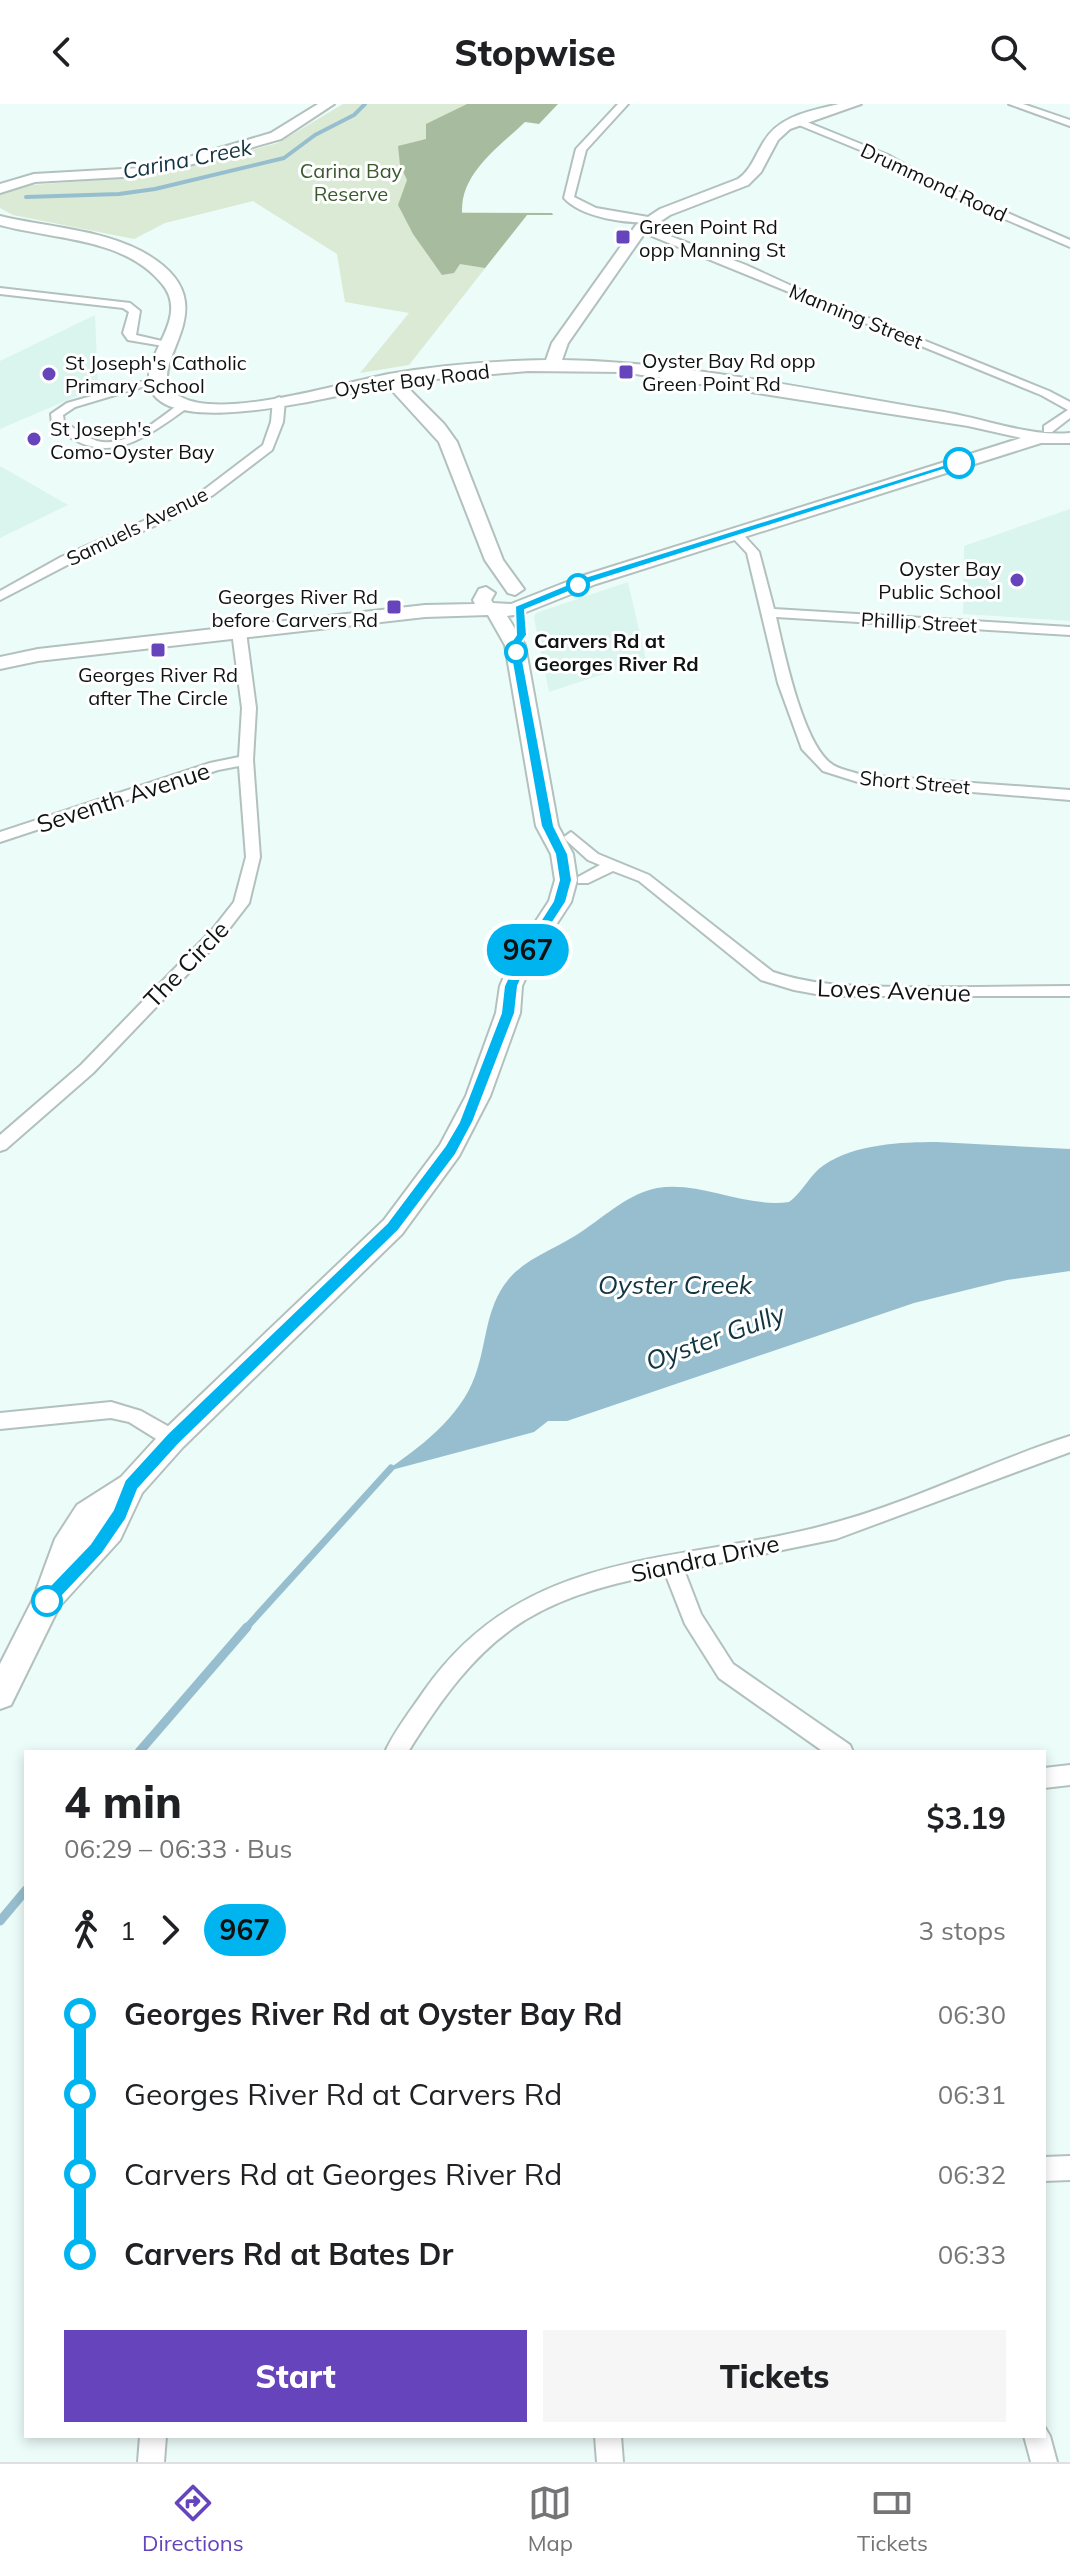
<!DOCTYPE html>
<html lang="en">
<head>
<meta charset="utf-8">
<style>
  :root { --surface:#fff; --page:#f6f6f6; --text:#202124; --muted:#757577; --line:#e0e0e0; --accent:#6544bc }
  body { margin:0; font-family:Mulish,sans-serif; background:var(--page); color:var(--text); height:100vh; display:flex; flex-direction:column; font-size:30px; white-space:nowrap }
  * { box-sizing:border-box; margin:0 }
  p { font-size:26px; color:var(--muted) }
  .icon { flex:none; width:44px; height:44px; fill:none; stroke:currentColor; stroke-width:2; stroke-linecap:round; stroke-linejoin:round }
  .map { position:relative; flex:1; overflow:hidden }
  .sheet { position:absolute; left:24px; top:1646px; width:1022px; height:688px; display:flex; flex-direction:column; background:var(--surface); border-radius:0px; box-shadow:0 4px 12px #0003 }
  .sheet>* { flex:none }
  .badge { padding:0 16px; border-radius:26px; font-size:28px; line-height:52px }
  .map>.badge { position:absolute; translate:-50% -50%; box-shadow:0 0 0 4px #fff }
  .legs { display:flex; align-items:center; gap:12px; height:88px; padding:0 40px; font-size:26px }
  .legs p { margin-inline-start:auto }
  .head { display:flex; align-items:center; justify-content:space-between; height:136px; padding:0 40px }
  h1 { font-size:44px; font-weight:800; line-height:60px }
  .action { display:flex; gap:16px; margin-top:auto; padding:16px 40px }
  .action a { flex:1; height:92px; border-radius:0px; background:var(--accent); color:#fff; font-size:32px; font-weight:800; line-height:92px; text-align:center }
  .action a+a { background:var(--page); color:var(--text) }
  ul { padding:0 40px; list-style:none }
  li { display:flex; align-items:center; gap:28px; height:80px; font-size:30px }
  li i { display:grid; place-items:center; width:12px; height:100%; margin:0 10px; background:currentColor }
  li i::after { content:''; width:20px; height:20px; margin:-10px; border:6px solid; border-radius:50%; background:var(--surface) }
  li p { margin-inline-start:auto }
  li:first-child i { background:linear-gradient(#0000 50%,currentColor 0) }
  li:last-child i { background:linear-gradient(currentColor 50%,#0000 0) }
  header { display:flex; justify-content:space-between; align-items:center; height:104px; padding:0 40px; background:var(--surface); font-size:36px; font-weight:800 }
  .dock { display:flex; justify-content:space-around; align-items:center; height:112px; border-top:2px solid var(--line); background:var(--surface); font-size:22px; color:var(--muted) }
  .dock a { display:grid; justify-items:center; gap:4px }
  .dock .selected { color:var(--accent) }
  .map>svg:first-child { display:block }
  .built { fill:#daf4ee }
  .green { fill:#daead5 }
  .forest { fill:#a7bc9f }
  .water { fill:#97becf }
  .lines { fill:none; stroke-linecap:round; stroke-linejoin:round }
  .stream-far2 { stroke:#97becf; stroke-width:4 }
  .stream-far1 { stroke:#97becf; stroke-width:7 }
  .stream { stroke:#97becf; stroke-width:9 }
  .street-casing { stroke:#b2c1be; stroke-width:4 }
  .secondary-casing { stroke:#b2c1be; stroke-width:4 }
  .street { fill:#fff; fill-rule:evenodd }
  .secondary { fill:#fff; fill-rule:evenodd }
  .line-1 { fill:#00b5ef; stroke:#fff; stroke-width:2 }
  .poi-dot { fill:#6544bc; stroke:#fff; stroke-width:3 }
  .stop-1-dot { fill:#fff; stroke:#00b5ef; stroke-width:4 }
  .labels { text-anchor:middle; dominant-baseline:central; stroke-width:6; stroke-linejoin:round; paint-order:stroke }
  .far-park-label { font-size:20px; fill:#39592d; stroke:#fff }
  .far-street-label { font-size:20px; fill:#0e1412; stroke:#fff }
  .far-poi-label { font-size:20px; fill:#0e1412; stroke:#fff; text-anchor:start }
  .far-stop-label { font-size:20px; font-weight:bold; fill:#0e1412; stroke:#fff; text-anchor:start }
  .far-water-label { font-size:22px; font-style:italic; fill:#113542; stroke:#fff }
  .street-label { font-size:24px; fill:#0e1412; stroke:#fff }
  .water-label { font-size:26px; font-style:italic; fill:#113542; stroke:#fff }
</style>
</head>
<body>
<header><svg class="icon" aria-label="back" viewBox="0 0 24 24"><path d="M15 5l-7 7 7 7"/></svg>Stopwise<svg class="icon" aria-label="search" viewBox="0 0 24 24"><circle cx="10" cy="10" r="6"/><path d="M15 15l6 6"/></svg></header>
<div class="map">
<svg width="1070" height="2358" viewBox="0 0 1070 2358">
  <rect width="100%" height="100%" fill="#ecfcf9"/>
  <path class="built" d="M95,211L98,283L0,325V257Z
    M0,362L68,401L0,434Z
    M1070,405V517L963,510L964,442Z
    M628,478L646,556L549,588L534,514L536,509Z"/>
  <path class="green" d="M343,0H514L467,48L462,108L552,109L553,111H527L409,261L360,269L409,209L345,198L337,150L253,97L165,119L134,135L13,111L0,104V91L18,82L151,72L278,39Z"/>
  <path class="forest" d="M467,0H558L539,20L525,18C499,43 460,69 462,109H552L553,111H527L485,164L460,160L454,169L442,171L413,130L398,101L407,76L400,61L398,42L426,35V20Z"/>
  <path class="water" d="M937,1038L1070,1045V1167L1007,1176L914,1199L567,1317H548L534,1328L384,1368C419,1344 460,1314 475,1272C487,1240 485,1204 508,1176C526,1153 561,1143 584,1126C606,1111 630,1089 657,1084C702,1077 744,1104 789,1098C803,1088 810,1070 824,1061C855,1040 901,1038 937,1038Z"/>
  <g class="lines">
    <path class="stream-far2" d="M26,93L119,90L155,85L284,54L315,31L354,11L365,0"/>
    <path class="stream-far1" d="M245,1525L391,1364"/>
    <path class="stream" d="M139,1648L247,1523
      M0,1817L26,1786"/>
    <g class="street-casing">
      <path id="street" d="M618,0H628L586,46L574,93L596,104L654,114V118C628,120 582,114 564,94L576,45Z
        M1009,0H1023L1070,16V22Z
        M797,14L888,51L936,78L1070,136V143L928,82L882,55L794,19L792,17Z
        M641,121L746,161L809,190L1049,287L1070,298V314L1052,328H1044V322L1068,306L1041,291L637,126L636,124Z
        M0,184L130,199L140,207L136,231L175,240L169,243L128,236L123,229L129,208L123,204L0,190Z
        M152,275L162,277L75,303L63,311L64,318C74,324 86,333 97,337C127,345 160,313 182,298H190V302C142,336 105,367 52,320L51,310L67,299Z
        M279,293L285,296L283,318L272,346L213,391L172,414L71,459L0,496V487L61,453L164,408L205,385L263,341L271,318L273,296Z
        M731,426H739L759,448L774,505L1070,523V531L776,513C784,548 803,642 833,661C841,666 854,668 862,671L1070,686V696L861,679L823,667L802,645L778,579L747,449L731,432Z
        M239,524L246,528L256,604L253,656L260,753L249,799L222,834L93,969L6,1045L0,1047V1031L81,961L212,826L234,798L246,753L239,662L218,666L0,738V728L210,659L239,653L242,604L232,528Z
        M571,728L598,750L649,771L773,868C814,882 853,882 895,883C954,884 1012,882 1070,882V892H827L794,886L761,876L639,777L613,767L588,779H578V773L600,761L588,756L566,736L564,733Z
        M111,1298L141,1307L180,1329L183,1335L180,1341L173,1343L166,1341L129,1318L111,1314L0,1325V1309Z
        M1070,1332V1348L836,1435L684,1466L701,1510L733,1560L850,1641L853,1648H824L719,1574L685,1520L665,1469C528,1495 481,1531 408,1648H385C395,1626 411,1606 424,1587C527,1439 684,1462 837,1418C917,1396 991,1357 1070,1332Z
        M1070,1661V1681L1044,1684V1664Z
        M1070,2052V2076L1044,2077V2053Z
        M1044,2322L1050,2332L1057,2358H1031L1024,2332H1044Z
        M140,2332H166L164,2358H138Z
        M595,2332H621L623,2358H597Z"/>
    </g>
    <g class="secondary-casing">
      <path id="secondary" d="M318,0H334L281,35L197,59L140,72L35,78L0,89V80L34,70L140,64L189,53L271,29Z
        M839,0H861L790,25L778,36L761,68L748,81L670,111L646,127L568,239L562,256C690,258 818,288 944,308C985,315 1030,333 1070,329V339H1041L596,480L521,510L507,512L525,541L558,722L573,750L577,776L571,798L535,853L522,882L520,909L490,992L459,1052L402,1130L183,1343L142,1389L120,1436L59,1503L11,1601L0,1605V1560L33,1495L55,1435L77,1401L121,1373L163,1327L384,1116L440,1041L466,992L496,909L500,882L513,852L549,797L555,776L551,750L536,722L505,541L488,511L425,513L38,557L0,565V553L38,545L425,501L475,500L473,496L479,485L486,483L495,489L491,496L493,499L511,500L582,472L1021,334L968,322L623,268L528,267L402,278L444,320L457,338L503,456L524,485L515,491L508,489L485,456L439,338L387,281C353,287 124,351 151,261C159,235 184,208 163,181C125,133 54,136 0,121V112C45,123 99,125 141,147C243,202 130,266 181,293C223,316 341,279 389,270C440,261 494,257 546,256L552,239L636,121L660,105L738,75C751,66 755,52 763,39C779,11 811,7 839,0Z"/>
    </g>
    <use href="#street" class="street"/>
    <use href="#secondary" class="secondary"/>
  </g>
  <path class="line-1" d="M956,357L965,359L593,478L525,506L527,531L520,541L554,722L568,750L572,776L566,798L531,852L518,882L515,909L473,1018L456,1050L398,1127L179,1340L138,1385L126,1415L102,1450L53,1502H40L38,1497L40,1492L90,1440L113,1406L125,1376L167,1330L387,1119L445,1042L459,1018L501,909L504,882L518,852L553,797L559,776L555,750L541,722L509,541L516,531L515,502L585,473Z"/>
  <g class="poi-dot">
    <rect x="615" y="125" width="16" height="16" rx="4"/>
    <rect x="618" y="260" width="16" height="16" rx="4"/>
    <circle cx="49" cy="270" r="8"/>
    <circle cx="34" cy="335" r="8"/>
    <circle cx="1017" cy="476" r="8"/>
    <rect x="386" y="495" width="16" height="16" rx="4"/>
    <rect x="150" y="538" width="16" height="16" rx="4"/>
  </g>
  <g class="stop-1-dot">
    <circle cx="959" cy="359" r="14"/>
    <circle cx="578" cy="481" r="10"/>
    <circle cx="516" cy="548" r="10"/>
    <circle cx="47" cy="1497" r="14"/>
  </g>
  <g class="labels">
    <g class="far-park-label">
      <text x="351" y="66">Carina Bay<tspan x="351" dy="23">Reserve</tspan></text>
    </g>
    <g class="far-street-label">
      <text transform="translate(934 78) rotate(25)">Drummond Road</text>
      <text transform="translate(856 212) rotate(22)">Manning Street</text>
      <text transform="translate(412 276) rotate(-7)">Oyster Bay Road</text>
      <text transform="translate(137 422) rotate(-26)">Samuels Avenue</text>
      <text transform="translate(919 518) rotate(3)">Phillip Street</text>
      <text transform="translate(915 678) rotate(5)">Short Street</text>
    </g>
    <g class="far-poi-label">
      <text x="639" y="122">Green Point Rd<tspan x="639" dy="23">opp Manning St</tspan></text>
      <text x="642" y="256">Oyster Bay Rd opp<tspan x="642" dy="23">Green Point Rd</tspan></text>
      <text x="65" y="258">St Joseph's Catholic<tspan x="65" dy="23">Primary School</tspan></text>
      <text x="50" y="324">St Joseph's<tspan x="50" dy="23">Como-Oyster Bay</tspan></text>
      <text x="1001" y="464" text-anchor="end">Oyster Bay<tspan x="1001" dy="23">Public School</tspan></text>
      <text x="378" y="492" text-anchor="end">Georges River Rd<tspan x="378" dy="23">before Carvers Rd</tspan></text>
      <text x="158" y="570" text-anchor="middle">Georges River Rd<tspan x="158" dy="23">after The Circle</tspan></text>
    </g>
    <g class="far-stop-label">
      <text x="534" y="536">Carvers Rd at<tspan x="534" dy="23">Georges River Rd</tspan></text>
    </g>
    <g class="far-water-label">
      <text transform="translate(187 55) rotate(-11)">Carina Creek</text>
    </g>
    <g class="street-label">
      <text transform="translate(123 693) rotate(-18)">Seventh Avenue</text>
      <text transform="translate(186 860) rotate(-46)">The Circle</text>
      <text transform="translate(894 886) rotate(2)">Loves Avenue</text>
      <text transform="translate(705 1454) rotate(-12)">Siandra Drive</text>
    </g>
    <g class="water-label">
      <text x="675" y="1180">Oyster Creek</text>
      <text transform="translate(715 1233) rotate(-20)">Oyster Gully</text>
    </g>
  </g>
</svg>
<b class="badge" style="left:528px;top:846px;background:#00b5ef;color:#111">967</b>
<section class="sheet">
<div class="head"><div><h1>4 min</h1><p>06:29 – 06:33 · Bus</p></div><b>$3.19</b></div>
<div class="legs"><svg class="icon" aria-label="walk" viewBox="0 0 24 24"><circle cx="13" cy="4" r="2"/><path d="M13 8l-2 6 4 7M11 14l-3 7M7 12l3-4h3l4 4"/></svg>1<svg class="icon" aria-label="forward" viewBox="0 0 24 24"><path d="M9 5l7 7-7 7"/></svg><b class="badge" style="background:#00b5ef;color:#111">967</b><p>3 stops</p></div>
<ul>
<li><i style="color:#00b5ef"></i><b>Georges River Rd at Oyster Bay Rd</b><p>06:30</p></li>
<li><i style="color:#00b5ef"></i><span>Georges River Rd at Carvers Rd</span><p>06:31</p></li>
<li><i style="color:#00b5ef"></i><span>Carvers Rd at Georges River Rd</span><p>06:32</p></li>
<li><i style="color:#00b5ef"></i><b>Carvers Rd at Bates Dr</b><p>06:33</p></li>
</ul>
<div class="action"><a>Start</a><a>Tickets</a></div>
</section>
</div>
<nav class="dock">
<a class="selected"><svg class="icon" aria-label="directions" viewBox="0 0 24 24"><path d="M12 3l9 9-9 9-9-9zM9 14v-3h6M13 9l2 2-2 2"/></svg>Directions</a>
<a><svg class="icon" aria-label="map" viewBox="0 0 24 24"><path d="M3 6l6-2 6 2 6-2v14l-6 2-6-2-6 2zM9 4v14M15 6v14"/></svg>Map</a>
<a><svg class="icon" aria-label="tickets" viewBox="0 0 24 24"><path d="M3 7h18v10H3zM15 7v10"/></svg>Tickets</a>
</nav>
</body>
</html>
